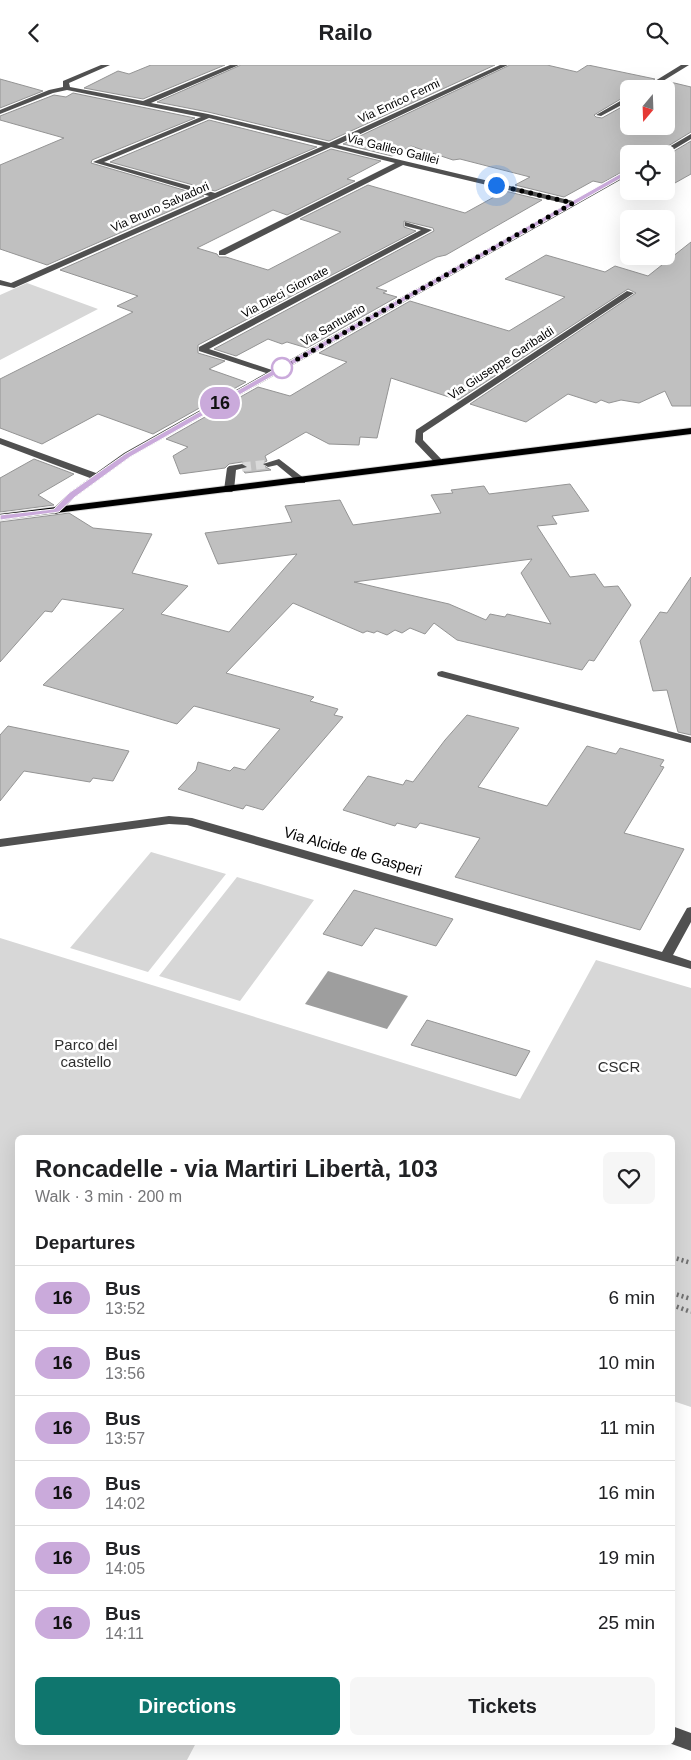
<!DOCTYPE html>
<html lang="en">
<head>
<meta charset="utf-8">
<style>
  :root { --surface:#fff; --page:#f6f6f6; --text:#202124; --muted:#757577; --line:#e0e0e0; --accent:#0f766e }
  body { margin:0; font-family:Arial,sans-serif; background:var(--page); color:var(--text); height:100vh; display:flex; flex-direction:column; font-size:19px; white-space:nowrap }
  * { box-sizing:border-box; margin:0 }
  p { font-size:16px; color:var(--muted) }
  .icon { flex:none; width:28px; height:28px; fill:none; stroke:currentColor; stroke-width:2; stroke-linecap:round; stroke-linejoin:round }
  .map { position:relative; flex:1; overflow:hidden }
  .sheet { position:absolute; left:15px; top:1070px; width:660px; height:610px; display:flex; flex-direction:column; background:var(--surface); border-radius:8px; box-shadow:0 5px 20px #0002 }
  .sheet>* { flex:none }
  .badge { padding:0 10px; border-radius:16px; font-size:18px; line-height:32px }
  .needle { width:32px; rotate:199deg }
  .fabs { position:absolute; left:620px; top:15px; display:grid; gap:10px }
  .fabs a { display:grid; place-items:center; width:55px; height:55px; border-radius:8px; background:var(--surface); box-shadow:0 5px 20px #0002; font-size:25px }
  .you { position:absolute; width:25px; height:25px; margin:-12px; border:4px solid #fff; border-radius:50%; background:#1a73e8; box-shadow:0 0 0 8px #1a73e833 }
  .map>.badge { position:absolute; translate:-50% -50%; box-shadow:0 0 0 2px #fff }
  h2 { padding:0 20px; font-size:19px; line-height:45px }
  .round { display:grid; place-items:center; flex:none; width:52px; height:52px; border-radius:8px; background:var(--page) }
  .summary { display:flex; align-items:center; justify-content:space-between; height:85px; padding:0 20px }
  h1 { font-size:24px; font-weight:600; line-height:38px }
  .button { display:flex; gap:10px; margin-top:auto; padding:10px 20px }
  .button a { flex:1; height:58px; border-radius:8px; background:var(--accent); color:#fff; font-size:20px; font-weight:600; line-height:58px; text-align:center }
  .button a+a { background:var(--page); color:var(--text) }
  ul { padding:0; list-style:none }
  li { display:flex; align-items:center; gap:15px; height:65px; padding:0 20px; border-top:1px solid var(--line) }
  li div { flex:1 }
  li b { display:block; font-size:19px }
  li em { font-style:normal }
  li .badge { min-width:55px; font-weight:700; text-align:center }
  header { display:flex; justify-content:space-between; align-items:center; height:65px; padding:0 20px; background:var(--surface); font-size:22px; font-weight:600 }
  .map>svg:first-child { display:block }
  .green { fill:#d7d7d7 }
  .water { fill:#9e9e9e }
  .building { fill:#c0c0c0; stroke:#949494; fill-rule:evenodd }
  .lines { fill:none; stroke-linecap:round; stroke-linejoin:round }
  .minor-tunnel { stroke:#d9d9d9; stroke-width:9; stroke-dasharray:9 5; stroke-linecap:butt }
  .major-casing { stroke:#dbdbdb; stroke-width:2 }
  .path { stroke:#727272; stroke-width:4.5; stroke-dasharray:2 3; stroke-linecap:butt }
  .minor { fill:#505050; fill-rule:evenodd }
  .major { fill:#000; fill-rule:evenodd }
  .line { fill:#caaadb; stroke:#fff }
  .walk { stroke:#000; stroke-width:5; stroke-dasharray:0 9 }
  .stop-dot { fill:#fff; stroke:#caaadb; stroke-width:2.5 }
  .labels { text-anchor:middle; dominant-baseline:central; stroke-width:5; stroke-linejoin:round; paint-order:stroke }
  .far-street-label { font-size:12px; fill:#000; stroke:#fff }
  .street-label { font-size:15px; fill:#000; stroke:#fff }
  .park-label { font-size:15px; fill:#2e2e2e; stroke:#fff }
</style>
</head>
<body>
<header><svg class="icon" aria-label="back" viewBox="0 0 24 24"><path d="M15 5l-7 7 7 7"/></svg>Railo<svg class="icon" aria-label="search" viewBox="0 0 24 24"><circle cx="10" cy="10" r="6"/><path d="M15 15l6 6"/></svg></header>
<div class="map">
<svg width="691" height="1695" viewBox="0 0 691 1695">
  <rect width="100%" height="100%" fill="#fff"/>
  <path class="green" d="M27,218L98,244L0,295V230Z
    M151,787L226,809L148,907L70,883Z
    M237,812L314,835L240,936L159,911Z
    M0,873L520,1034L596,895L691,923V1342L673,1336L672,1072H18V1678H196L187,1695H0Z"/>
  <path class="water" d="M328,906L408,931L387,964L305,939Z"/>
  <path class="building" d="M151,0H225L143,34L84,23L118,6L129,9Z
    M241,0H495L329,76L208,47L157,37Z
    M510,0H547L577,7L588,0L655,14L640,24H629V29L594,50L596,52L602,53L629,38V61H666V24H654L666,16L691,22V67L655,89H629V103L602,118L593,116L564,132L515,120L530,112L460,94L453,95L411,81L392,91L343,79Z
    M0,14L43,26L0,43Z
    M73,28L195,53L92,95L91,98L204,131L47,200L0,184V100L64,73L0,55V51L54,30L66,32Z
    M209,55L317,82L215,126L110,97Z
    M691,76V109L666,123V91Z
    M331,84L381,96L347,114L355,116L287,150L273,145L197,183L217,189L219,192H226L268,205L341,167L300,154L368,120L465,148L505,126L542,135L446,190L437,192L376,223L387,226L383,228L397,232L307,283L287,277L282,279L268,274L236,291L214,284L434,166L433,163L404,156V162L416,166L198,280V288L225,296L209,304L246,317L153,369L98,349L42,379L0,363V314L133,247L117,241L138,231L60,205Z
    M691,177V341H672L665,326L639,338L621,335L609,338L601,335L596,338L568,329L526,357L470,339L636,228L628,224L458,335L391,313L377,373L360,372L359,380L329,379L306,367L265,391L267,396L261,399L271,405L245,408L243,405L249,402L242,397L229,399L225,403L180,409L173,391L188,382L166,374L258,322L290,331L347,297L319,288L410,236L509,266L565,232L505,214L546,190L605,207L615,201L648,211Z
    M34,394L74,409L38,430L54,440L0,447V413Z
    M570,419L589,446L552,451L557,459L537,461L570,512L595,509L604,522L618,521L631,540L594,596L589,595L582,605L457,575L434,558L425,569L410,563L402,568L395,565L387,570L377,566L374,568L367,566L363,568L293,538L226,608L314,632L310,636L338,644L334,650L343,652L263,745L246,740L243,744L178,724L196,705L198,697L230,706L234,702L245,705L280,664L194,641L177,659L43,620L124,544L62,534L52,547L45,546L0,597V457L69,448L93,463L152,469L132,508L188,521L161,549L229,567L297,489L218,499L205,468L292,457L285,441L340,435L353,460L441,448L431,430L453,428L451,425L484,421L489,429ZM532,494L521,508L551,559L507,549L505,552L490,549L486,555L449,539L354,517Z
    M691,512V670L678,667L667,625L653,626L640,576L660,547L667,548Z
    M467,650L519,663L478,722L547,741L587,681L616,689L620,683L664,695L660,701L664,702L624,768L684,784L640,865L455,812L480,773L420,758L416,763L397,758L395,761L343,745L368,711L403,720L406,715L413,717L445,675Z
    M8,661L129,686L113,716L93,713L90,717L24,706L0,736V670Z
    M354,825L453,854L436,881L375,863L362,881L323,869Z
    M427,955L530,986L516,1011L411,980Z"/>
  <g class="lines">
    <path class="minor-tunnel" d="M242,402L268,399"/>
    <g class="major-casing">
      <path id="major" d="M691,363V369L0,455V449Z"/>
    </g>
    <path class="path" d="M672,1192L691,1198
      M672,1228L691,1234
      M672,1240L691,1247"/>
    <path class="minor" d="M101,0H110L69,18L70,22L143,36L230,0H239L151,38L208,49L329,78L500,0H508L337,80L573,136L629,105V110L130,392L75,432L59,448L56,449L51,446L69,428L90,413L0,379V373L96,408L124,388L266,308L199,286V282L421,165L405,161V157L432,165L209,284L272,305L567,139L403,100L225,190H219V186L395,98L331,82L14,223L0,220V215L11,218L209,131L93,97L201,52L67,25L53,28L0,49V45L49,25L63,22V16ZM209,53L323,81L215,128L104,97Z
      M681,0H689L650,24H642Z
      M629,31V36L601,51L596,50Z
      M691,69V74L666,89H657Z
      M627,226L634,228L423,368V375L443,396V400H437L415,377L416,365Z
      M279,394L305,414V418H299L277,400L268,402L263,399Z
      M242,399L247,402L236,405L234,425L232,427H226L224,425L227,403L229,401Z
      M442,606L691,672V678L438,611L437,609L438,607Z
      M169,751L192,753L662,887L687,843L691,842V857L673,890L691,896V904L187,760L169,759L0,782V774Z
      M672,1661L691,1668V1686L669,1678H672Z"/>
    <use href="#major" class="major"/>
  </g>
  <path class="line" d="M627,105L632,107L130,392L75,432L59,447L0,455V450L54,444L69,428L125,389Z"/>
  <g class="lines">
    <path class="walk" d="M282,303L573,138L496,120"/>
  </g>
  <circle class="stop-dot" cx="282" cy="303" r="10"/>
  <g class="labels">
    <g class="far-street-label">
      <text transform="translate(399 36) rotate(-25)">Via Enrico Fermi</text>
      <text transform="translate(393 84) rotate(14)">Via Galileo Galilei</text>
      <text transform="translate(160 142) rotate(-24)">Via Bruno Salvadori</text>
      <text transform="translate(285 227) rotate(-28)">Via Dieci Giornate</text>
      <text transform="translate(333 260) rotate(-30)">Via Santuario</text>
      <text transform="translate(501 298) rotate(-33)">Via Giuseppe Garibaldi</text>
    </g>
    <g class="street-label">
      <text transform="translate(353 786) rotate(16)">Via Alcide de Gasperi</text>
    </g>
    <g class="park-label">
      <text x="86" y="979">Parco del<tspan x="86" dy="17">castello</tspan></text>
      <text x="619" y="1001">CSCR</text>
    </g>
  </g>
</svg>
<div class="fabs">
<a><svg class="needle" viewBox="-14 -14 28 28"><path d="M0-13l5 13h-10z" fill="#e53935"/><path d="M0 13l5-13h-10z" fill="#757577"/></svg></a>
<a><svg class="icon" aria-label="locate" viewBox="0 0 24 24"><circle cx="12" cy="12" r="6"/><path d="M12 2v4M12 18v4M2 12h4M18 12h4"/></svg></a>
<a><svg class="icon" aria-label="layers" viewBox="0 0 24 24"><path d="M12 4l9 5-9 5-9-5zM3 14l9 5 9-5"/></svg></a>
</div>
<div class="you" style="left:496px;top:120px"></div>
<b class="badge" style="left:220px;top:338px;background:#caaadb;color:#111">16</b>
<section class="sheet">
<div class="summary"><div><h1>Roncadelle - via Martiri Libertà, 103</h1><p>Walk · 3 min · 200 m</p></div><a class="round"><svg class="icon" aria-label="heart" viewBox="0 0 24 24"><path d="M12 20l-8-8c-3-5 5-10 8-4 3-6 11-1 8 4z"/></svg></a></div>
<h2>Departures</h2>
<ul>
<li><span class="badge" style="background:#caaadb;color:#111">16</span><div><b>Bus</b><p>13:52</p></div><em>6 min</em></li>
<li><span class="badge" style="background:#caaadb;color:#111">16</span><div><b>Bus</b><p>13:56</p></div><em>10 min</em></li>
<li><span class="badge" style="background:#caaadb;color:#111">16</span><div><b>Bus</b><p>13:57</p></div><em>11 min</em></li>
<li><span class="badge" style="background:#caaadb;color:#111">16</span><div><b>Bus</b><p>14:02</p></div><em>16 min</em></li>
<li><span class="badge" style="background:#caaadb;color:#111">16</span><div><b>Bus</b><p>14:05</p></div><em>19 min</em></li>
<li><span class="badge" style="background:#caaadb;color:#111">16</span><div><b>Bus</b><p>14:11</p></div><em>25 min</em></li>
</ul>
<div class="button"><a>Directions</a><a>Tickets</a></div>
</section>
</div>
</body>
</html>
